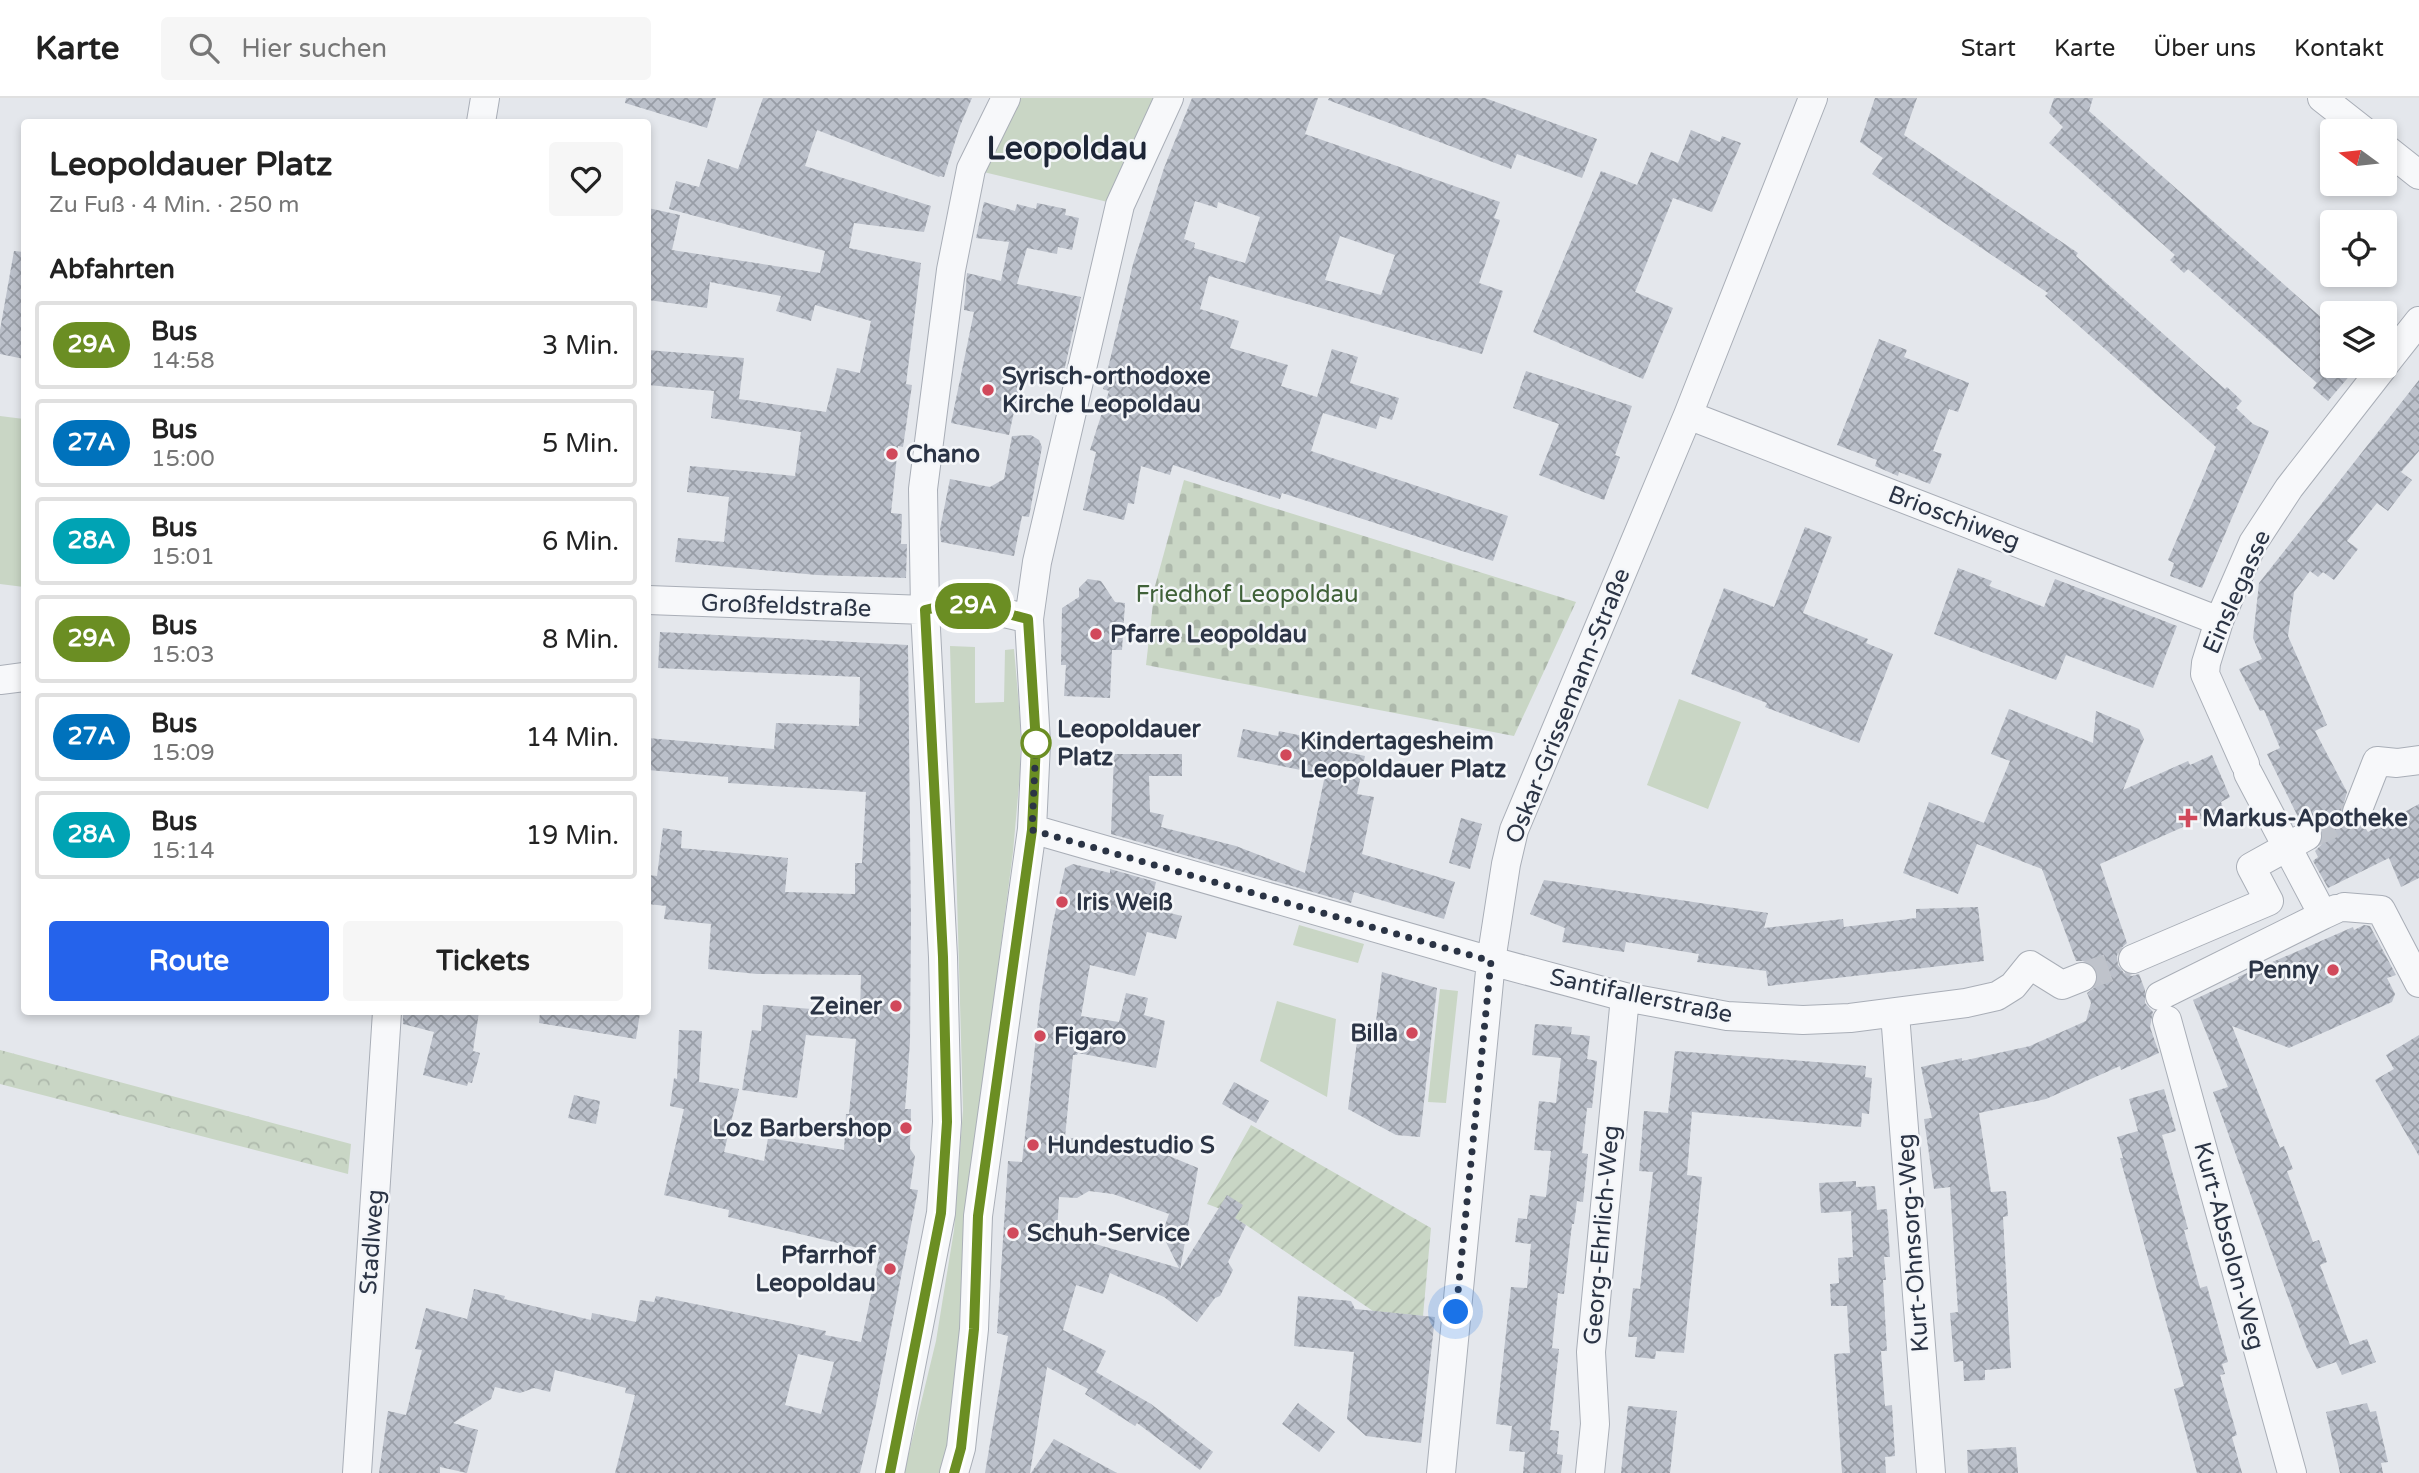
<!DOCTYPE html>
<html lang="de">
<head>
<meta charset="utf-8">
<style>
  :root { --surface:#fff; --page:#f6f6f6; --text:#222; --muted:#767676; --line:#e0e0e0; --accent:#2563eb }
  body { margin:0; font-family:"Varela Round",sans-serif; background:var(--page); color:var(--text); height:100vh; display:flex; flex-direction:column; font-size:26px; white-space:nowrap }
  * { box-sizing:border-box; margin:0 }
  p { font-size:23px; color:var(--muted) }
  .icon { flex:none; width:38px; height:38px; fill:none; stroke:currentColor; stroke-width:2; stroke-linecap:round; stroke-linejoin:round }
  .map { position:relative; flex:1; overflow:hidden }
  .details { position:absolute; left:21px; top:21px; width:630px; height:896px; display:flex; flex-direction:column; background:var(--surface); border-radius:7px; box-shadow:0 4px 10px #0003 }
  .details>* { flex:none }
  .badge { padding:0 14px; border-radius:23px; font-size:24px; line-height:46px }
  .needle { width:46px; rotate:285deg }
  .fabs { position:absolute; left:2320px; top:21px; display:grid; gap:14px }
  .fabs a { display:grid; place-items:center; width:77px; height:77px; border-radius:7px; background:var(--surface); box-shadow:0 4px 10px #0003; font-size:35px }
  .you { position:absolute; width:35px; height:35px; margin:-18px; border:5px solid #fff; border-radius:50%; background:#1a73e8; box-shadow:0 0 0 10px #1a73e833 }
  .map>.badge { position:absolute; translate:-50% -50%; box-shadow:0 0 0 4px #fff }
  h2 { padding:0 28px; font-size:26px; line-height:63px }
  .round { display:grid; place-items:center; flex:none; width:74px; height:74px; border-radius:7px; background:var(--page) }
  .headline { display:flex; align-items:center; justify-content:space-between; height:119px; padding:0 28px }
  h1 { font-size:33px; font-weight:700; line-height:52px }
  .cta { display:flex; gap:14px; margin-top:auto; padding:14px 28px }
  .cta a { flex:1; height:80px; border-radius:7px; background:var(--accent); color:#fff; font-size:28px; font-weight:700; line-height:80px; text-align:center }
  .cta a+a { background:var(--page); color:var(--text) }
  ul { padding:0; list-style:none }
  li { display:flex; align-items:center; gap:21px; height:88px; margin:0 14px 10px; padding:0 14px; border:4px solid var(--line); border-radius:7px }
  li div { flex:1 }
  li b { display:block; font-size:26px }
  li em { font-style:normal }
  li .badge { min-width:77px; font-weight:700; text-align:center }
  header { display:flex; align-items:center; gap:42px; box-sizing:border-box; height:98px; padding:0 35px; background:var(--surface); border-bottom:2px solid var(--line) }
  header strong { font-size:33px }
  nav { display:flex; gap:38px; margin-inline-start:auto; font-size:24px }
  .search { width:490px; height:63px; background:var(--page); display:flex; align-items:center; gap:18px; box-sizing:border-box; padding:0 24px; border-radius:7px; color:var(--muted); font-size:26px }
  .map>svg:first-child { display:block }
  .green { fill:#c9d6c5 }
  .forest { fill:url(#forest-crowns) }
  .cemetery { fill:url(#cemetery-stones) }
  .garden { fill:url(#garden-furrows) }
  .building { fill:url(#building-cross-hatch); fill-rule:evenodd }
  .lines { fill:none; stroke-linecap:round; stroke-linejoin:round }
  .minor-tunnel { stroke:#bfc3cb; stroke-width:28; stroke-dasharray:28 14; stroke-linecap:butt }
  .minor-casing { stroke:#a9aeb7; stroke-width:30 }
  .minor { stroke:#f7f8fa; stroke-width:28 }
  .line-casing { stroke:#fff; stroke-width:16 }
  .line { stroke:#6b8e23; stroke-width:10 }
  .walk { stroke:#2b3445; stroke-width:7; stroke-dasharray:0 12.6 }
  .poi-dot { fill:#d1495b; stroke:#f4f6f9; stroke-width:2.5 }
  .stop-dot { fill:#fff; stroke:#6b8e23; stroke-width:3.5 }
  .labels { text-anchor:middle; dominant-baseline:central; stroke-width:5; stroke-linejoin:round; paint-order:stroke }
  .poi-label { font-size:24px; font-weight:bold; fill:#2b3445; stroke:#f4f6f9; text-anchor:start }
  .street-label { font-size:24px; fill:#2b3445; stroke:#f4f6f9 }
  .park-label { font-size:24px; fill:#3f6138; stroke:#f4f6f9 }
  .stop-label { font-size:24px; font-weight:bold; fill:#2b3445; stroke:#f4f6f9; text-anchor:start }
  .district-label { font-size:32px; font-weight:bold; fill:#1d2536; stroke:#f4f6f9 }
</style>
</head>
<body>
<header>
<strong>Karte</strong>
<div class="search"><svg class="icon" aria-label="search" viewBox="0 0 24 24"><circle cx="10" cy="10" r="6"/><path d="M15 15l6 6"/></svg>Hier suchen</div>
<nav><a>Start</a><a>Karte</a><a>Über uns</a><a>Kontakt</a></nav>
</header>
<div class="map">
<svg width="2419" height="1375" viewBox="0 0 2419 1375">
  <defs>
    <pattern id="forest-crowns" width="20" height="18" patternUnits="userSpaceOnUse" patternTransform="scale(1.75)"><rect width="20" height="18" fill="#c9d6c5"/><path d="M2 6a3 3 0 1 1 6 0M12 15a3 3 0 1 1 6 0" fill="none" stroke="#adb8ab"/></pattern>
    <pattern id="cemetery-stones" width="16" height="16" patternUnits="userSpaceOnUse" patternTransform="scale(1.75)"><rect width="16" height="16" fill="#c9d6c5"/><path d="M2 7V4a2 2 0 0 1 4 0v3zM10 15v-3a2 2 0 0 1 4 0v3z" fill="#adb8ab"/></pattern>
    <pattern id="garden-furrows" width="10" height="10" patternUnits="userSpaceOnUse" patternTransform="scale(1.75)"><rect width="10" height="10" fill="#c9d6c5"/><path d="M-1 1l2-2M0 10L10 0M9 11l2-2" fill="none" stroke="#adb8ab"/></pattern>
    <pattern id="building-cross-hatch" width="8" height="8" patternUnits="userSpaceOnUse" patternTransform="scale(1.75)"><rect width="8" height="8" fill="#bbc0ca"/><path d="M0 0l8 8M0 8l8-8" fill="none" stroke="#989da6"/></pattern>
  </defs>
  <rect width="100%" height="100%" fill="#e4e7ec"/>
  <path class="green" d="M1006,0H1169L1120,107L971,71Z
    M0,318L24,321V489L0,486Z
    M950,548L975,549V605L1004,604L1005,552L1014,551L1020,620V675L1013,754L967,1109L961,1288L948,1375H904L936,1243L954,1132L963,1012Z
    M1679,601L1741,624L1708,711L1647,687Z
    M1299,827L1364,846L1358,865L1293,847Z
    M1440,891L1458,893L1446,1005L1428,1004Z
    M1277,903L1336,921L1327,999L1260,963Z"/>
  <path class="forest" d="M0,952L351,1046L348,1076L0,986Z"/>
  <path class="cemetery" d="M1184,382L1576,504L1514,638L1146,567L1155,488Z"/>
  <path class="garden" d="M1251,1027L1431,1130L1423,1218L1373,1213L1246,1127L1218,1110L1207,1106Z"/>
  <path class="building" d="M626,0H716L707,30L625,5Z
    M763,0H972L960,28L944,79L940,78L939,79L817,32L805,68L931,108L924,134L854,125L849,150L921,165L906,286L912,287L903,349L898,348L891,415L902,416L901,446H907L906,480L817,477L675,464L678,440L724,444L729,399L687,394L690,368L795,378L801,334L711,320L714,293L648,287V252L744,260L739,301L826,314L837,270L860,275L871,223L815,207L811,223L776,213L781,198L710,184L707,210L648,202V110L680,117L672,152L820,175L825,153L669,111L676,83L699,89L708,61L738,71Z
    M1192,0H1318L1305,36L1500,104L1494,120L1500,122L1479,185L1503,193L1482,256L1209,178L1200,211L1239,223L1230,250L1288,267L1281,288L1317,299L1332,251L1358,259L1350,285L1399,300L1392,322L1380,318L1376,331L1323,315L1311,353L1508,418L1493,463L1282,395L1280,401L1173,367L1170,377L1141,368L1134,406L1128,405L1124,422L1083,412L1096,354L1090,352L1109,293L1103,291L1133,166L1164,70ZM1195,103L1217,110L1218,104L1260,119L1245,165L1194,150L1195,145L1184,141ZM1340,138L1395,157L1381,197L1325,182Z
    M1329,0H1485L1597,41L1582,80L1517,56L1511,71L1328,2Z
    M1875,0H1917L1904,37L2078,155L2076,158L2225,291L2227,289L2242,303L2236,310L2253,326L2269,333L2202,490L2170,478L2174,465L2168,462L2216,349L2045,198L2048,195L1872,76L1883,60L1860,44Z
    M2054,0H2093L2089,13L2333,230V268H2358L2328,303L2313,290L2317,285L2188,171L2184,175L2170,162L2175,157L2049,45L2063,29L2049,15Z
    M1691,32L1720,44L1722,38L1741,45L1712,114L1673,100L1635,194L1673,210L1643,281L1533,234L1601,73L1637,87L1651,54L1678,65Z
    M984,104L1015,113L1017,106L1036,111L1037,105L1066,111L1065,117L1079,120L1072,152L1058,149L1057,156L1027,150L1017,186L1081,199L1064,273L1055,271L1053,279L1023,272L1009,337L951,325L974,214L964,212L967,175L1001,183L1009,144L976,140Z
    M14,153L24,154V261L0,256V232Z
    M1879,241L1907,252L1904,259L1969,285L1958,314L1949,311L1933,353L1942,356L1930,386L1899,374L1898,378L1875,368L1877,362L1837,347Z
    M1526,273L1632,308L1615,357L1620,359L1604,402L1539,377L1559,326L1513,310Z
    M2419,282V353L2401,374L2412,382L2388,413L2377,405L2347,443L2358,451L2334,482L2323,474L2318,479L2310,473L2294,494L2288,538L2327,627L2315,633L2347,694L2341,716L2344,724L2352,730L2364,728L2368,734L2419,706V780L2401,789L2389,760L2328,790L2313,763L2318,759L2315,753L2322,746L2324,739L2322,731L2315,723L2308,721L2300,723L2267,656L2280,650L2264,612L2260,613L2239,571L2262,561L2253,540L2259,485Z
    M1031,337L1039,342L1042,349L1029,419L1022,418L1014,458L941,444L940,431L950,381L990,389L1004,381L1012,338Z
    M1805,429L1832,439L1803,515L1868,541L1866,545L1893,556L1859,645L1765,609L1767,605L1691,576L1724,490L1774,509Z
    M1958,470L1992,483L1989,488L2044,509L2055,481L2177,528L2153,590L2066,557L2056,582L1934,536Z
    M1088,481L1101,483L1115,504L1125,505L1122,552H1112L1110,600L1064,598L1066,567H1061L1062,510L1079,499V490Z
    M660,534L908,547L911,822L910,944L905,1011H911L910,1051L915,1058L910,1091L918,1092L876,1307L860,1375H615L635,1297L625,1295L626,1290L555,1272L550,1294L534,1290L520,1295L495,1289L491,1301L453,1325L478,1332L467,1375L440,1369V1375H379L388,1313L406,1317L422,1252L415,1251L426,1210L467,1221L474,1191L505,1198L504,1201L591,1222L592,1215L636,1224L640,1202L654,1204L656,1198L826,1233L825,1237L861,1244L880,1155L728,1119L729,1112L664,1097L684,1011L670,1008L674,980L677,981L679,932L702,933L699,984L739,991L724,1054L764,1063L768,1040L844,1052L846,1016H849L856,941L806,937L797,1000L742,992L752,932L761,933L763,907L860,915L861,877L757,876L708,871L711,826L664,821L666,808L648,806V777L657,778L663,730L682,733L681,750L788,760L785,794L855,796V765H862L866,694L728,685V679L648,672V640L774,651L776,625L859,628L860,579L658,570ZM798,1256L834,1264L821,1316L785,1307Z
    M2009,611L2093,645L2096,613L2139,631L2144,641L2123,692L2188,663L2190,667L2212,657L2230,699L2221,704L2226,718L2205,727L2201,721L2100,766L2127,845L2119,852L2117,858L2118,867L2124,875L2132,878L2139,876L2145,892V905L2153,914L2150,929L2159,955L2121,972L2120,968L2046,1001L1979,1015L1991,1094L2006,1093L2008,1118L2003,1119L2011,1270L1985,1272V1282L1964,1283L1963,1263L1954,1264L1950,1215L1958,1214L1950,1089L1934,1091L1924,1021L1932,1020L1921,969L1962,960V963L2030,948L2086,923L2091,905L2087,895L2095,889L2098,881L2097,872L2092,866L2084,863H2076L2042,771L1977,746L1958,796L1903,775L1929,704L1984,725L2010,663L1991,656Z
    M1243,631L1278,638L1279,633L1317,641L1315,647L1365,658L1357,696L1374,699L1362,756L1455,784L1444,821L1354,794L1351,805L1111,736L1114,656H1182V678H1149L1150,714L1164,717L1161,729L1236,748L1305,775L1325,677L1237,659Z
    M1461,720L1482,726L1470,771L1449,765Z
    M1073,766L1110,775V771L1156,784L1150,810L1182,818L1176,841L1147,834L1135,878L1090,867L1081,918L1119,924L1126,895L1148,900L1144,917L1165,923L1156,970L1078,955L1077,957H1073L1065,1039L1162,1055L1198,1070L1180,1172L1227,1097L1243,1107L1235,1120L1246,1127L1228,1164L1233,1172L1220,1198L1215,1200L1197,1224L1164,1199L1110,1175L1103,1196L1076,1187L1063,1232L1106,1253L1096,1274L1151,1306L1213,1354L1200,1372L1137,1325L1135,1328L1085,1296L1088,1291L1047,1269L1030,1375H985L1008,1238L997,1235L1008,1063L1022,1064L1040,904L1052,829L1065,770ZM1089,1093L1113,1096L1169,1116L1162,1136L1179,1170L1057,1135L1059,1099L1077,1100Z
    M1544,782L1768,815L1764,830L1843,821L1844,829L1916,820V811L1978,809L1984,863L1768,888L1766,873L1697,864L1699,856L1626,844L1624,854L1562,844L1565,830L1530,816Z
    M2364,827L2370,828L2396,877L2387,880L2395,896L2392,904L2289,950L2232,928L2280,1050L2284,1048L2293,1071L2287,1073L2313,1144L2319,1142L2327,1164L2320,1167L2350,1247L2367,1241L2376,1264L2342,1277L2336,1264L2317,1271L2307,1251L2213,994L2228,989L2193,902L2239,881L2238,879L2353,829L2354,832Z
    M1382,874L1437,890L1420,1039L1396,1037L1348,1011L1359,929L1375,931Z
    M403,914H479L473,953L480,955L472,985L468,984L467,988L423,977L434,934L403,926Z
    M540,914H629L640,915L636,941L539,925Z
    M1535,926L1572,929L1571,936L1590,938L1587,961L1597,963L1592,1010H1587L1582,1055L1588,1056L1583,1104L1577,1103L1574,1126H1572L1564,1196L1558,1195L1552,1250L1559,1251L1550,1332L1559,1333L1557,1356L1563,1357L1561,1375H1523L1525,1354L1509,1353L1512,1328L1496,1326L1511,1189L1527,1190L1531,1146L1515,1144L1518,1120L1527,1121L1530,1097L1546,1099L1551,1053L1534,1052L1539,1003L1556,1005L1561,960L1532,957Z
    M2419,937V1058L2375,982L2394,971L2386,957Z
    M1675,953L1866,968L1865,979L1872,980L1869,1016L1862,1015L1861,1029L1692,1014L1687,1077L1702,1079L1684,1255L1656,1253L1655,1261L1635,1259L1637,1239H1628L1633,1190L1640,1191L1653,1074L1639,1073L1644,1013L1668,1015Z
    M1234,984L1269,1003L1256,1025L1222,1006Z
    M2164,991L2176,1033L2162,1037L2188,1131L2184,1132L2200,1190L2207,1188L2228,1264L2222,1266L2225,1276L2220,1277L2237,1337L2232,1339L2242,1375H2197L2174,1291L2184,1288L2120,1060H2123L2117,1039L2138,1033L2129,1001Z
    M574,997L600,1003L596,1026L568,1020Z
    M1856,1083V1089L1875,1088L1877,1112L1887,1111L1890,1159H1884L1886,1182H1883L1887,1253H1881L1885,1308L1892,1307L1895,1358L1885,1359L1886,1375H1842L1834,1256L1850,1255L1847,1208H1831L1830,1186L1839,1185L1838,1160L1853,1159L1851,1113L1821,1115L1819,1085Z
    M1298,1198L1351,1203L1355,1211L1435,1219L1421,1345L1366,1338L1347,1321L1354,1254L1294,1248Z
    M1298,1305L1335,1334L1319,1354L1282,1326Z
    M2367,1305L2370,1314L2376,1313L2388,1364L2381,1365L2383,1375H2340L2326,1314Z
    M1628,1308L1677,1313L1670,1375H1621Z
    M1054,1341L1117,1375H1031Z
    M2016,1349L2018,1375H1968L1967,1352Z"/>
  <g class="lines">
    <path class="minor-tunnel" d="M2307,738L2357,714
      M2082,879L2133,861"/>
    <g class="minor-casing">
      <path id="minor" d="M2322,0L2364,33
        M481,24L485,0
        M2385,50L2419,77
        M2385,266L2419,223
        M1688,317L2219,523
        M648,502L925,512C964,502 991,512 1029,521
        M0,582L24,579
        M2245,666L2205,576L2206,565L2219,523L2253,445L2289,390L2384,268
        M2248,675L2323,817L2336,811
        M2357,714L2377,663L2397,665L2419,662
        M1032,731L1491,863L1625,899L1727,918L1803,922L1850,920L1966,905L1997,898L2013,888L2030,867L2062,887L2082,879
        M2344,809L2381,812L2419,885
        M2133,861L2269,803L2251,769L2307,738
        M2160,898L2323,817
        M1895,916L1931,1375
        M2167,922L2292,1375
        M357,1375L387,914
        M890,1375L941,1115L947,1024L943,859L925,512L923,391L951,172L971,71L1006,0
        M954,1375L961,1350L974,1231L978,1118L1032,731L1036,645L1029,521L1037,464L1120,107L1169,0
        M1441,1375L1491,863L1506,766L1514,732L1688,317L1813,0
        M1590,1375L1595,1326L1591,1254L1625,899"/>
    </g>
    <use href="#minor" class="minor"/>
  </g>
  <g class="lines">
    <g class="line-casing">
      <path id="line" d="M890,1375L941,1115L947,1024L943,859L925,512C964,502 991,512 1028,521L1036,645L1032,732L978,1118L974,1231L961,1350L954,1375"/>
    </g>
    <use href="#line" class="line"/>
    <path class="walk" d="M1036,645L1032,732L1491,863L1456,1214"/>
  </g>
  <g class="poi-dot">
    <circle cx="988" cy="292" r="7"/>
    <circle cx="892" cy="356" r="7"/>
    <circle cx="1096" cy="536" r="7"/>
    <circle cx="1286" cy="657" r="7"/>
    <path d="M2184.5 709.5h7v7h7v7h-7v7h-7v-7h-7v-7h7z"/>
    <circle cx="1062" cy="804" r="7"/>
    <circle cx="2333" cy="872" r="7"/>
    <circle cx="896" cy="908" r="7"/>
    <circle cx="1412" cy="935" r="7"/>
    <circle cx="1040" cy="938" r="7"/>
    <circle cx="906" cy="1030" r="7"/>
    <circle cx="1033" cy="1047" r="7"/>
    <circle cx="1013" cy="1135" r="7"/>
    <circle cx="890" cy="1171" r="7"/>
  </g>
  <circle class="stop-dot" cx="1036" cy="645" r="14"/>
  <g class="labels">
    <g class="poi-label">
      <text x="1002" y="278">Syrisch-orthodoxe<tspan x="1002" dy="28">Kirche Leopoldau</tspan></text>
      <text x="906" y="356">Chano</text>
      <text x="1110" y="536">Pfarre Leopoldau</text>
      <text x="1300" y="643">Kindertagesheim<tspan x="1300" dy="28">Leopoldauer Platz</tspan></text>
      <text x="2202" y="720">Markus-Apotheke</text>
      <text x="1076" y="804">Iris Weiß</text>
      <text x="2319" y="872" text-anchor="end">Penny</text>
      <text x="882" y="908" text-anchor="end">Zeiner</text>
      <text x="1398" y="935" text-anchor="end">Billa</text>
      <text x="1054" y="938">Figaro</text>
      <text x="892" y="1030" text-anchor="end">Loz Barbershop</text>
      <text x="1047" y="1047">Hundestudio S</text>
      <text x="1027" y="1135">Schuh-Service</text>
      <text x="876" y="1157" text-anchor="end">Pfarrhof<tspan x="876" dy="28">Leopoldau</tspan></text>
    </g>
    <g class="street-label">
      <text transform="translate(1954 420) rotate(21)">Brioschiweg</text>
      <text transform="translate(2237 494) rotate(-66)">Einslegasse</text>
      <text transform="translate(786 508) rotate(2)">Großfeldstraße</text>
      <text transform="translate(1568 608) rotate(-68)">Oskar-Grissemann-Straße</text>
      <text transform="translate(1641 898) rotate(12)">Santifallerstraße</text>
      <text transform="translate(1602 1137) rotate(-85)">Georg-Ehrlich-Weg</text>
      <text transform="translate(372 1144) rotate(-86)">Stadlweg</text>
      <text transform="translate(1913 1145) rotate(-94)">Kurt-Ohnsorg-Weg</text>
      <text transform="translate(2229 1148) rotate(75)">Kurt-Absolon-Weg</text>
    </g>
    <g class="park-label">
      <text x="1247" y="496">Friedhof Leopoldau</text>
    </g>
    <g class="stop-label">
      <text x="1057" y="631">Leopoldauer<tspan x="1057" dy="28">Platz</tspan></text>
    </g>
    <g class="district-label">
      <text x="1067" y="51">Leopoldau</text>
    </g>
  </g>
</svg>
<div class="fabs">
<a><svg class="needle" viewBox="-14 -14 28 28"><path d="M0-13l5 13h-10z" fill="#e53935"/><path d="M0 13l5-13h-10z" fill="#767676"/></svg></a>
<a><svg class="icon" aria-label="locate" viewBox="0 0 24 24"><circle cx="12" cy="12" r="6"/><path d="M12 2v4M12 18v4M2 12h4M18 12h4"/></svg></a>
<a><svg class="icon" aria-label="layers" viewBox="0 0 24 24"><path d="M12 4l9 5-9 5-9-5zM3 14l9 5 9-5"/></svg></a>
</div>
<div class="you" style="left:1456px;top:1214px"></div>
<b class="badge" style="left:973px;top:508px;background:#6b8e23;color:#fff">29A</b>
<section class="details">
<div class="headline"><div><h1>Leopoldauer Platz</h1><p>Zu Fuß · 4 Min. · 250 m</p></div><a class="round"><svg class="icon" aria-label="heart" viewBox="0 0 24 24"><path d="M12 20l-8-8c-3-5 5-10 8-4 3-6 11-1 8 4z"/></svg></a></div>
<h2>Abfahrten</h2>
<ul>
<li><span class="badge" style="background:#6b8e23;color:#fff">29A</span><div><b>Bus</b><p>14:58</p></div><em>3 Min.</em></li>
<li><span class="badge" style="background:#0072bc;color:#fff">27A</span><div><b>Bus</b><p>15:00</p></div><em>5 Min.</em></li>
<li><span class="badge" style="background:#00a3b4;color:#fff">28A</span><div><b>Bus</b><p>15:01</p></div><em>6 Min.</em></li>
<li><span class="badge" style="background:#6b8e23;color:#fff">29A</span><div><b>Bus</b><p>15:03</p></div><em>8 Min.</em></li>
<li><span class="badge" style="background:#0072bc;color:#fff">27A</span><div><b>Bus</b><p>15:09</p></div><em>14 Min.</em></li>
<li><span class="badge" style="background:#00a3b4;color:#fff">28A</span><div><b>Bus</b><p>15:14</p></div><em>19 Min.</em></li>
</ul>
<div class="cta"><a>Route</a><a>Tickets</a></div>
</section>
</div>
</body>
</html>
